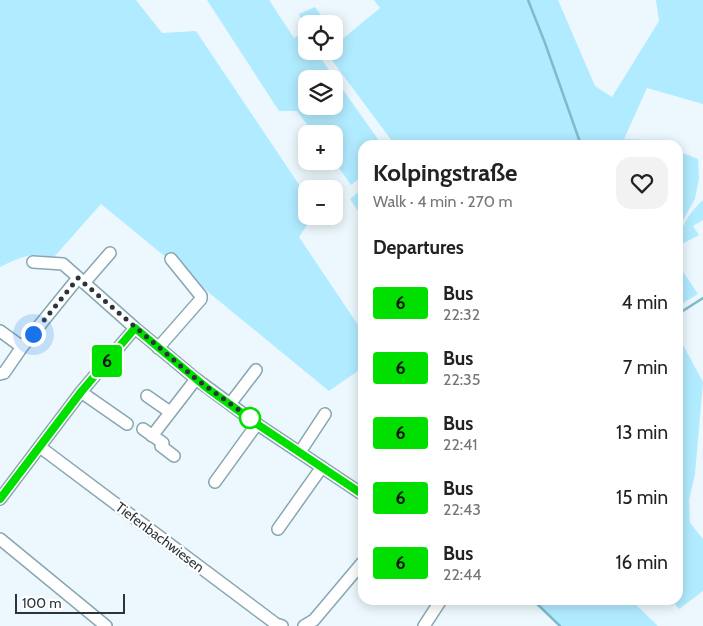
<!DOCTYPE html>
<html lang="en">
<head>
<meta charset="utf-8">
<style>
  :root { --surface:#fff; --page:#f2f2f2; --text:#222; --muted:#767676 }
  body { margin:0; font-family:Cabin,sans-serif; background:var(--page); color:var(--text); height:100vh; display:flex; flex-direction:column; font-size:19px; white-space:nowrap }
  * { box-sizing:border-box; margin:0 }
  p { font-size:16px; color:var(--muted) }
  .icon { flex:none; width:28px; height:28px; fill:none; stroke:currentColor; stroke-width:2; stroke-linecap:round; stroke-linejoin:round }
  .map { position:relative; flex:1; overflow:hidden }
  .panel { position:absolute; left:358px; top:140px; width:325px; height:465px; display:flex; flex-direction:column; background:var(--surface); border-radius:15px; box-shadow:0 2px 12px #0003 }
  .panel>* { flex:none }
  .badge { padding:0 10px; border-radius:4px; font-size:18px; line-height:32px }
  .controls { position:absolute; left:298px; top:15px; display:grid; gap:10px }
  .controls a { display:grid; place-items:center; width:45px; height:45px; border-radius:10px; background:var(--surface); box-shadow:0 2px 12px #0003; font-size:25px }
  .scale { position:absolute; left:15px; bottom:12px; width:110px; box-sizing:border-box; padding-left:5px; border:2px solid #2a363b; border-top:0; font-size:14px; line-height:18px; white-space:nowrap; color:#2a363b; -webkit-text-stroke:4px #fff; paint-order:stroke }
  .you { position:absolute; width:25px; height:25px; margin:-12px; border:4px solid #fff; border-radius:50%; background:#1a73e8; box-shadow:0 0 0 8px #1a73e833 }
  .map>.badge { position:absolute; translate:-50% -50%; box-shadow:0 0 0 2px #fff }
  h2 { padding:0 15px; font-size:19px; line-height:45px }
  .round { display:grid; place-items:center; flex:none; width:52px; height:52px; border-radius:15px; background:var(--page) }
  .head { display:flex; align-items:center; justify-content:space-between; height:85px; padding:0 15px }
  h1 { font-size:24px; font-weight:700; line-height:38px }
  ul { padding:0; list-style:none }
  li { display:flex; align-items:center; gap:15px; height:65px; padding:0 15px }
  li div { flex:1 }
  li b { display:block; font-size:19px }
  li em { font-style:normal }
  li .badge { min-width:55px; font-weight:700; text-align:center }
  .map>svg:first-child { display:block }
  .green { fill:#b1ebff; fill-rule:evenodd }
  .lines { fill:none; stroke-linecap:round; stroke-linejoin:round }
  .stream { stroke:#7fbacc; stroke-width:2.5 }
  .minor-casing { stroke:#87a6b0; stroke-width:14 }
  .minor { stroke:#fff; stroke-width:11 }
  .line-casing { stroke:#fff; stroke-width:11 }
  .line { stroke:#00df00; stroke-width:8 }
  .walk { stroke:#2a363b; stroke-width:5; stroke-dasharray:0 9 }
  .stop-dot { fill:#fff; stroke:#00df00; stroke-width:2.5 }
  .labels { text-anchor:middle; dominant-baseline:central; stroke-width:4.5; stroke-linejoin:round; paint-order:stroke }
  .street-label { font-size:14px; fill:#2a363b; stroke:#fff }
</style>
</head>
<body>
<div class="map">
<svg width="703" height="626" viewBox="0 0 703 626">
  <rect width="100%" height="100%" fill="#ecf8fd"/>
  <path class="green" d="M0,0H136L162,33L196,31L306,195V216H313L299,237L362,331V368L329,391L101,204L53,258C49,257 44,256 40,255C26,254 12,261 0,267Z
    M207,0H269L294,38L305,32L299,14L315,7L327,24H306V51H316L317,53L382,145H362V176L351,185L334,161V134H314L297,111H279ZM306,79H334V106H306Z
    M374,0H558L595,86L612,97L659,21L656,0H703V104L647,88L624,139L648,140L661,145H395L328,55L326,51H334V33L340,41L380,8Z
    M678,151L698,159L699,178L695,199L678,229Z
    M362,189V217L350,199Z
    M703,200V220L693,226L699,235L678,246C680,227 689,213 703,200Z
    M678,264L698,294L678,306Z
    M682,343L703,382L695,474L689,500L690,523L703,539V591L679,609L672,600H678V345Z
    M534,600H631L658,626H561Z"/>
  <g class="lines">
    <path class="stream" d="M528,0L545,43L581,145
      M678,314L703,298
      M533,600L560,626"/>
    <g class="minor-casing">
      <path id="minor" d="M33,262L63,264L135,328L196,379L257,424L362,494
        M84,283L110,253
        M0,331L22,347
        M158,348L201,299V296L171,259
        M0,374L4,373L22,347L78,278
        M81,392L127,424
        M147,396L170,412
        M230,404L256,370
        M143,429L163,443L161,446L174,456
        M152,436L196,379
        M40,447L276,624L282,626
        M300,452L325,414
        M215,482L257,424
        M0,499L81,392L135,328
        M278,529L322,467
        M0,539L106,626
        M304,626L314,620L362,563
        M424,626L441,600"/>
    </g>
    <use href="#minor" class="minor"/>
  </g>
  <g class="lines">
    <g class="line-casing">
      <path id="line" d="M0,499L81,392L135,328L207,388L257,424L362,494"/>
    </g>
    <use href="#line" class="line"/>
    <path class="walk" d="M33,334L78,278L196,379L250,418"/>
  </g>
  <circle class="stop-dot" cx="250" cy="418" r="10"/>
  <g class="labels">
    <g class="street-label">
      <text transform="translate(160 537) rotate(37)">Tiefenbachwiesen</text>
    </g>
  </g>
</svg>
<div class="controls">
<a><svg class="icon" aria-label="locate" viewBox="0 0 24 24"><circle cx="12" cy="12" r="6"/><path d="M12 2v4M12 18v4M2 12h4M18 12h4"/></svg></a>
<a><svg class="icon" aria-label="layers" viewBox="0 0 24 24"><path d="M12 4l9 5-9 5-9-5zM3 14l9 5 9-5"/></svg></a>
<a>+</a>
<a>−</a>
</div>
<div class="scale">100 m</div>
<div class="you" style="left:33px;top:334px"></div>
<b class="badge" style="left:107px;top:361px;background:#00df00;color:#111">6</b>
<section class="panel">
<div class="head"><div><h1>Kolpingstraße</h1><p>Walk · 4 min · 270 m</p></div><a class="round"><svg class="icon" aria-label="heart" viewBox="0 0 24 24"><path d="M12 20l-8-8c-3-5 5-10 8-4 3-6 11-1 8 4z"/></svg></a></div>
<h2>Departures</h2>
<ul>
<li><span class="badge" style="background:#00df00;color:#111">6</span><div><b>Bus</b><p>22:32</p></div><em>4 min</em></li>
<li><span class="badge" style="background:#00df00;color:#111">6</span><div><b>Bus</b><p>22:35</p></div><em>7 min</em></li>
<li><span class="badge" style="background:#00df00;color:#111">6</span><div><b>Bus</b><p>22:41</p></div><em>13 min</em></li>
<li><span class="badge" style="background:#00df00;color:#111">6</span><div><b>Bus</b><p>22:43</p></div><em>15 min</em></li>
<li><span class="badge" style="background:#00df00;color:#111">6</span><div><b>Bus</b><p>22:44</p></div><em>16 min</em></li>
</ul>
</section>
</div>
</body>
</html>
